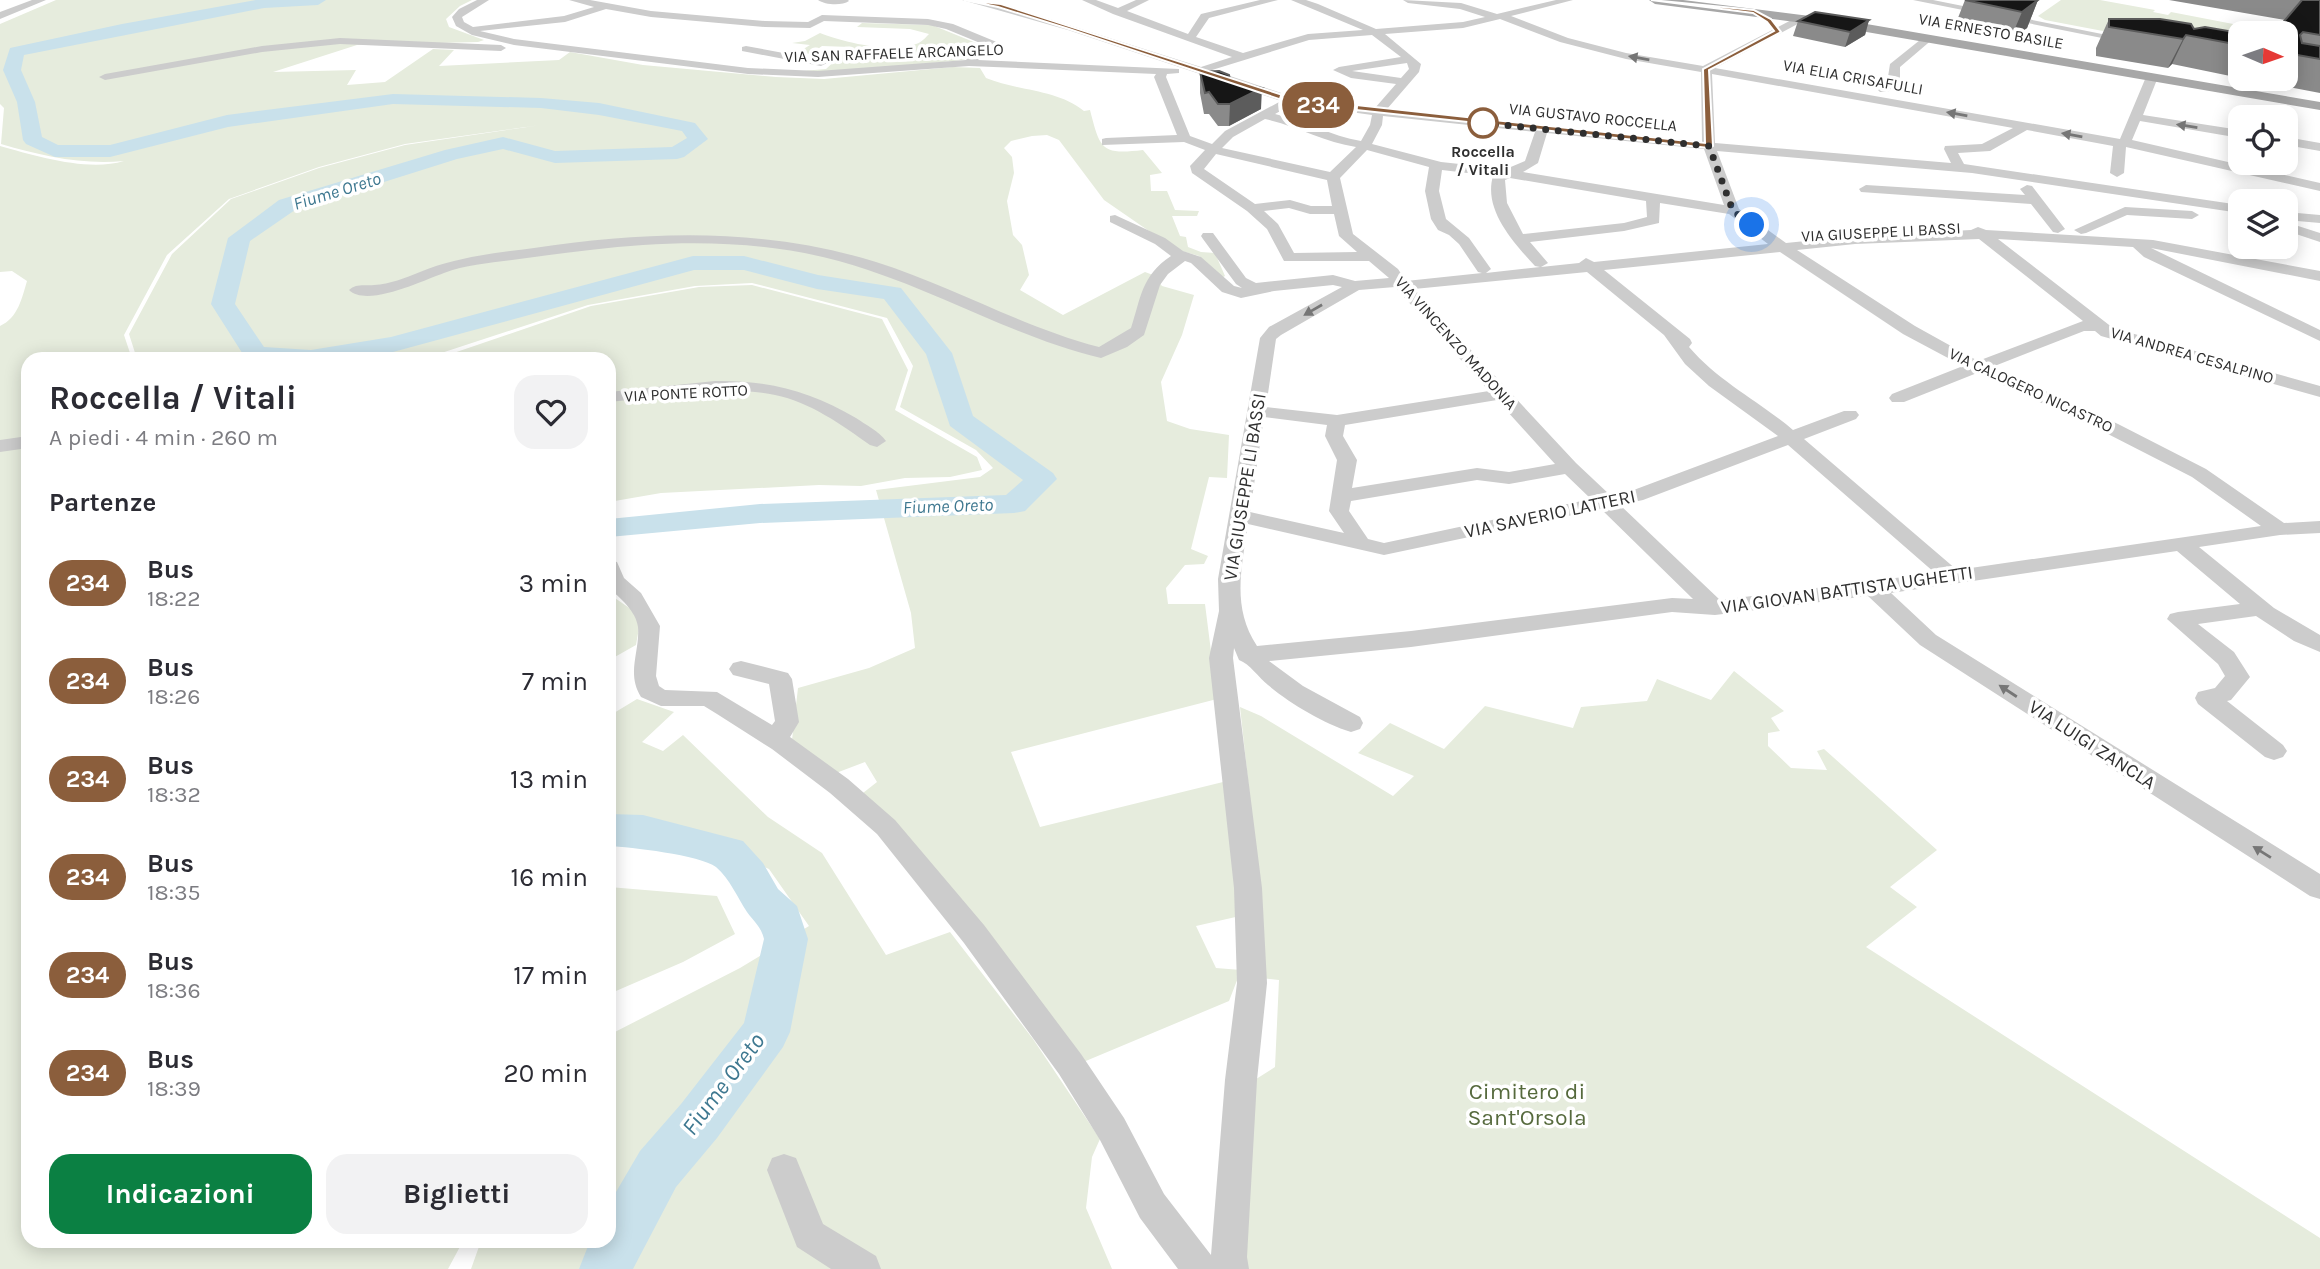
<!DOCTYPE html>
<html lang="it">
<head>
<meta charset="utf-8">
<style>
  :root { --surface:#fff; --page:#f2f2f3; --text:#2b2b33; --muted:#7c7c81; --accent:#0b8043 }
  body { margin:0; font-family:Karla,sans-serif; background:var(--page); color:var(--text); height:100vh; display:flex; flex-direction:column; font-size:26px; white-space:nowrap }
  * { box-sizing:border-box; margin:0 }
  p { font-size:23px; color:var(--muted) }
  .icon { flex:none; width:38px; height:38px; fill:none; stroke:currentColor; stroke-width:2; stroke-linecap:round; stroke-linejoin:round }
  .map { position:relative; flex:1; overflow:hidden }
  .drawer { position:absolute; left:21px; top:352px; width:595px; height:896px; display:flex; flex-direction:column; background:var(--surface); border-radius:21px; box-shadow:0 4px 18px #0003 }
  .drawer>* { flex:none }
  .badge { padding:0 14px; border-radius:23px; font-size:24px; line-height:46px }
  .needle { width:46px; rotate:92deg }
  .fabs { position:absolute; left:2228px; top:21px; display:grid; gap:14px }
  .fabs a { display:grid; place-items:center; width:70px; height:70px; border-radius:14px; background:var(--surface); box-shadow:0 4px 18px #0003; font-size:35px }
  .you { position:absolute; width:35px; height:35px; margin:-18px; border:5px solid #fff; border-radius:50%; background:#1a73e8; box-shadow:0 0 0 10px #1a73e833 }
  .map>.badge { position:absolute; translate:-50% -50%; box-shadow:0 0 0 4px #fff }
  h2 { padding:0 28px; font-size:26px; line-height:63px }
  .round { display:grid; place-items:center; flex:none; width:74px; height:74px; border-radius:21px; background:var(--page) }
  .overview { display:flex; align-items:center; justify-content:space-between; height:119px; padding:0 28px }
  h1 { font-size:33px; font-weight:700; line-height:52px }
  .button { display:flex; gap:14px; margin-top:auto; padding:14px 28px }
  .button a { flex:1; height:80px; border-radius:21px; background:var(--accent); color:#fff; font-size:28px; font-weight:700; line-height:80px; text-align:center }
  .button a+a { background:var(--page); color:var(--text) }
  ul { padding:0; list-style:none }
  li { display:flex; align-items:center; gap:21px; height:98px; padding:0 28px }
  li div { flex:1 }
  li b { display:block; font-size:26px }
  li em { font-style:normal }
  li .badge { min-width:77px; font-weight:700; text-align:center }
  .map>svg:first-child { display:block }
  .green { fill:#e6ecdd }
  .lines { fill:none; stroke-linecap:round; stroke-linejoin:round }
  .river { fill:#c9e1eb; fill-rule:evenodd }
  .minor { fill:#ccc; fill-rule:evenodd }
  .major { fill:#a7a7a7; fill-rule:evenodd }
  .wall { fill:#8a8a8a }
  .shaded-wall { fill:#5c5c5c }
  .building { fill:#161616; stroke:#5c5c5c; stroke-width:2 }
  .oneway { fill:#767676 }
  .line { fill:#8b5e3c; stroke:#fff; stroke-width:2 }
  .walk { stroke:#2f2f2f; stroke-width:7; stroke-dasharray:0 12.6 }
  .stop-dot { fill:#fff; stroke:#8b5e3c; stroke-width:3.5 }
  .labels { text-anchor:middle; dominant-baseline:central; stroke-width:7; stroke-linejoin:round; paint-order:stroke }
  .far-street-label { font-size:16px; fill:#2f2f2f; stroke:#fff }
  .far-stop-label { font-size:16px; font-weight:bold; fill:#2f2f2f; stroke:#fff }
  .far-water-label { font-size:18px; font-style:italic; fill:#3e7890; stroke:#fff }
  .street-label { font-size:19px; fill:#2f2f2f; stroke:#fff }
  .near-park-label { font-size:23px; fill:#566a3d; stroke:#fff }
  .near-water-label { font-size:24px; font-style:italic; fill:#3e7890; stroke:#fff }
</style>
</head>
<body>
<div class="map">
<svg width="2320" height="1269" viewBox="0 0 2320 1269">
  <rect width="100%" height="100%" fill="#fff"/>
  <path class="green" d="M56,0H472L460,6L446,19L449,27L484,40L478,42L357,45L273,72L356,70L347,85L385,82L433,49L454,50L439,66L559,60L570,52L643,65L776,77L824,79L953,67L980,68L986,78C1017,91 1057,89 1084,111L1090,110C1100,149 1101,155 1143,150L1162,173L1150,175L1151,191H1167L1175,210L1199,211L1197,216H1172L1180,236L1186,237L1188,247L1201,252L1215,253L1225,276L1220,279L1199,256L1175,249L1104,200L1059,140L1047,135L1032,136L1011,141L1004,148L1012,157L1014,173L1007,201L1013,235L1022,245L1029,275L1020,290L1063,315L1145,272L1153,275L1162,286L1194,295L1182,335L1161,382L1167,421L1190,429L1229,435L1227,478L1209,477L1191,549L1208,556L1204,564L1185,565L1166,588L1168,604H1205L1217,699L1011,752L1040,827L1223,782L1240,916L1196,926L1216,968L1241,970L1229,1001L1081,1063L863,793L877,782L865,762L836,773L792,740L798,688L869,668L915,648L911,613L876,490L980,477L993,468L976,450L900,407L913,366L887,318L752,283L695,286L588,305L423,359H137L129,334L172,254L231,199L319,168L405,145L541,125L405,144L319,167L229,199L167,255L124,335L132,359H28V1241H463L448,1269H0V326C18,318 22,298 27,281L12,271L0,272V146C36,156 88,172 124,161C82,165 42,156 1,144L4,108L0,104V24Z
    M2061,0H2100L2155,10L2153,12L2168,15L2171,12L2259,29L2255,33H2240V48L2224,54L2045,20L2038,16Z
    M862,23L932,25L981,45L964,60L836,72L802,71L826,69L850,47L822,46L811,54L797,53L810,45L792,43L805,41L820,33C842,42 893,54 916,44C922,42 925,38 929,34L910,29L857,27Z
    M752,285L882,319L908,370L895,410L977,457L982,470L950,477L905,478L861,486L819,485L661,493L609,502V359H436L591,306L699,287Z
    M609,594L641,616L636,645L613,658L609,652Z
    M1734,671L1784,711L1771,718L1780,731L1768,733V746L1791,768L1827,770L1817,751L1824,749L1937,850L1890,887L1917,907L1866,947L2320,1238V1269H1247L1242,1263L1253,1081L1275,1067L1279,980L1261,978L1255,844L1240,707L1261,716L1393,796L1414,776L1358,753L1390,723L1444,749L1485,706L1573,728L1581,707L1647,701L1657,679L1711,700Z
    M637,699L674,712L642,742L663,751L683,735L768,817L822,853L886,955L950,932L1033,1039L1100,1139L1092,1157L1086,1208L1112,1269H471L481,1241H609V1035L740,968L809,926L769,869L681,830L609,822V716Z
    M609,887L717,896L735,934L683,962L609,994Z"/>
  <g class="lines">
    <path class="river" d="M256,0H326L318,5L264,8L24,55L21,70L35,102L42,137L58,145H110L227,115L393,94L541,98L599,103L695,123L708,139L684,157L677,159L555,163L503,149L457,159L295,210L250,241L235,304L264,347L311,350L391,337L693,256H744L818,275L901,288L952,353L973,416L1053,473L1057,479L1025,511L1014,513L760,523L609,537V519L760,504L1006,495L1023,480L950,426L926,354L884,299L817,289L744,270H694L393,352L352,359H246L211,304L228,238L279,200L445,150L503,137L555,151L672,147L687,138L682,131L599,115L541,108L393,104L228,127L110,157H55L26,144L23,140L17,102L3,70L10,48L122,24Z
      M609,814L643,815L743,841L763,863L778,889L797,906L808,939L790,1032L783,1047L717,1138L676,1187L633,1269H579L590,1241H609V1204L640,1151L681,1104L744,1023L764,939C761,926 754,922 747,912C737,897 730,879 716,867C700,855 630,847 609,846Z"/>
    <path class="minor" d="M32,0H46L0,19V12Z
      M477,0H489L462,17L464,22L473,27L564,16L594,7L569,0H590L651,11L765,21L808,22L822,15L928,19L953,24L999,43V47L986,51L978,60L1179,69V73L1167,74L1166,77L1190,136L1212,144L1225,131L1281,101L1068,30L962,0L1002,4L1201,67L1232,57L1113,14L1082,0H1096L1118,8L1136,0H1149L1127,11L1188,34L1201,14L1260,0H1278L1209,18L1196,37L1243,53L1308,34L1363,30L1291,0H1306L1318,4L1376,29L1463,22L1485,17L1460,9L1408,3L1403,0L1461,3L1497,14L1556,0H1573L1511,16L1568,38L1626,53L1703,66L1801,15L1805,16V20L1715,68L2120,139L2146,77L2156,75L2158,77L2143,115L2240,130V138L2140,121L2132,140L2320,183V191L2126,147L2124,173L2117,177L2110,173L2113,146L2027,130L1990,151L1958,153L1964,164L2240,205V213L1972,173L1717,151L1739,209L1786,243L1855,236L1971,230L1978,227L1986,230L2153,240L2320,271V281L2151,248L2320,330V341L2144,257L2133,247L1998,239L2113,328L2320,386V397L2101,336L2095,331H2084L1992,367L2118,424L2206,469L2284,523L2320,521V533L2280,535L2199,547L2274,608L2320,635V652L2294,641L2256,616L2198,624L2234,652L2250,677L2231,700L2227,701L2283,745L2287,751L2283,757L2274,760L2265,757L2198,704L2195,698L2198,692L2215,688L2225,676L2218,664L2167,619L2170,614L2178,612L2240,604L2177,551L1891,593L1936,635L2320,874V899L2310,896L1920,645L1868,596L1715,615L1672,612L1411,647L1269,661L1303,686L1360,717L1363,723L1360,729L1351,732C1323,723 1291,704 1268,685C1259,678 1250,664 1239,660L1234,648L1233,658L1262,888L1267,983L1257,1080L1247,1257L1249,1269H1178L1140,1218L1100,1140L1059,1074L964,943L877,834L830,793L772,749L717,714L704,706H661L641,697C626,673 640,652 638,627C636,611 620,598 609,588V560L617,562L624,578L641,593L660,626L656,676L659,686L665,690L717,692L772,725L775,721L769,684L733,675L729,669L733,663L741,661L788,673L792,679L799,722L790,737L848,779L895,820L984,925L1081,1054L1124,1118L1164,1194L1211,1255L1225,1080L1237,983L1234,888L1209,658L1219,611L1218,579L1260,338L1269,327L1342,287L1333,285L1274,291L1241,298L1222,292L1191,263L1185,261L1168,274L1160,285L1144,335L1127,347L1101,358C1020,339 947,296 868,270C796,245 719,240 643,245C599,248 556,254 512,260C490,263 465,265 444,273C424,280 367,308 349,290C356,283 365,286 374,285C390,284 405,278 420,272C456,257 495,253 534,248C649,231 763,227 876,262C952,286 1022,327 1099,347L1131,328C1141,298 1141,276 1171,256L1155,244L1110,222V216L1115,215L1165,238L1183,251L1201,257L1234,286L1242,288L1236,284L1203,239L1201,236L1203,233H1213L1246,278L1256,283L1333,275L1355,281L1389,278L1369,261H1284L1267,229L1247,211L1192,173L1190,166L1205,150L1184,142L1102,145V139L1106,138L1177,135L1154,77L1156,74L969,66L818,77L748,74L514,45L472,35L456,26L452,17L459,9ZM606,9L651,17L765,27L810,28L824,21L928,25L946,29L985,45L978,47L966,60L818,71L748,68L514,39L480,31L565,22ZM1500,19L1560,42L1626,59L1701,72L1702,142L1387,109L1419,72L1421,64L1385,34L1463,28ZM1372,35L1401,57L1339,67L1333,70L1351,78L1396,84L1375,108L1293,97L1212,70L1309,40ZM1407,63L1409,69L1401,78L1352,71ZM1712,74L2013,128L1982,144L1945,146L1944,149L1951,163L1715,143ZM1293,104L1372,115L1370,125L1361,141C1331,136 1305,121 1275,114ZM1383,116L1535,132L1525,161L1506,169L1441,162L1372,144L1382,125ZM1265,119C1297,126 1324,142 1356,147L1330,172L1222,148L1233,137ZM1547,133L1704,149L1724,205L1523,172L1538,163ZM1367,150L1429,167L1425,191L1431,219L1438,230L1449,235L1459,244L1478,272L1482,273L1406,281L1398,269L1353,234L1340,178ZM1216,154L1327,180L1332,206H1311L1290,200L1255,204L1204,169ZM1442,170L1493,176C1483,210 1514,243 1535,266L1540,267L1486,273L1491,269L1469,238L1446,219L1439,191ZM1510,178L1646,201L1647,217L1624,223L1523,234L1507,203L1505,180ZM1660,203L1729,214L1768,244L1594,262L1586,258L1579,263L1541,267L1548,263L1530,242L1624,231L1659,223ZM1289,208L1310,214H1334L1339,236L1357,252L1294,253L1278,224L1264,211ZM1979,239L2083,321L1978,361L1915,326L1797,250L1855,244ZM1780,252L1903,334L1963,366L1892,394L1889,398L1892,402H1904L1977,373L2104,432L2192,477L2261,526L1957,570L1804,439L1856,419L1859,415L1856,411H1844L1793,430C1759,401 1719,382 1689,347L1692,343L1690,339L1604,270ZM1587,272L1664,335L1685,364L1709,386L1778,436L1631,491L1610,495L1576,463L1414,289ZM1395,287L1489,391L1337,415L1266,407L1276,339L1281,335L1359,290ZM1497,400L1555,464L1509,472L1477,468L1352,488L1357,460L1343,436L1345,425ZM1264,417L1327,425L1325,436L1337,460L1329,511L1344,533L1250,512ZM1788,445L1935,573L1720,600L1620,505L1643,500ZM1565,474L1591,499L1384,543L1368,539L1349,511L1351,501L1477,480L1509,484ZM1601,509L1693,599L1672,598L1411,631L1257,646C1231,607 1242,567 1248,524L1384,555Z
      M818,0H848L849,1C842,6 825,5 818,0Z
      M1913,0H1933L2137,41L2132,44Z
      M1925,36L1934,38L1900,67V77L1888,92H1880L1878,90L1888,77L1890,64Z
      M340,38L501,45L506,48L501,51L340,44L262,52L105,80L99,77L105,74L262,46Z
      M746,46L821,60L827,63L821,66L742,51V47Z
      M2286,137L2320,143V151L2286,145Z
      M1866,185L2025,195L2020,189L2027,185L2032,186L2065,229L2058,233L2053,232L2031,204L1861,192L1859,189Z
      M2125,207L2192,211L2199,215L2192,219L2127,215L2086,233L2081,234L2074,230Z
      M2286,212L2320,215V223L2286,220Z
      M2295,225L2320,233V242L2290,232L2288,229Z
      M715,381C767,380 810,391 856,418C866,425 879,431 886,441L877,447L870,445C842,425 810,402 775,395C721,384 663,397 609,402V392Z
      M28,436V448L0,452V440Z
      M784,1154L796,1158L823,1224L876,1256L881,1269H831L797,1247L767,1170L772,1158Z"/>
    <path class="major" d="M1649,0H1683L1849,21L2320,102V110L1849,29L1655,4Z"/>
  </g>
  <path class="wall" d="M1965,0H2038L2027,28L2010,40L1954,28Z
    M2169,0H2320V93L2246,79H2286L2285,20Z
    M2109,19L2240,33V78L2172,64L2168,68L2096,56V48Z
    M1869,20L1865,35L1845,47L1793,36L1798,21Z
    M1200,72L1230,80L1261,109L1229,126H1218L1209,114H1204L1200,93Z"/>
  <path class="shaded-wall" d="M2038,0L2027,28L2010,40L2022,12Z
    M1869,20L1865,35L1845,47L1850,32Z
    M2186,35L2172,64L2168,68L2183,39Z
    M1262,88L1261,109L1229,126L1230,104Z"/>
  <path class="building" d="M1965,0H2038L2022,12Z
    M2302,0H2320V35L2303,32L2300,35L2302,43L2320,46V59L2286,53V33H2274Z
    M1815,12L1869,20L1850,32L1798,21Z
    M2109,19H2160L2191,24L2194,29L2205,27L2240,33V45L2186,35L2183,39L2109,27Z
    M1219,71L1229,75L1230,80L1262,88L1230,104H1218L1209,92L1205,93L1200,72Z"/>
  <defs><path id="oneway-solid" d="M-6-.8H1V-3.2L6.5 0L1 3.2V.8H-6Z" transform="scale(1.75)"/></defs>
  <g class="oneway">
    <use href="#oneway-solid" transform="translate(1639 58) rotate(-170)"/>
    <use href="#oneway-solid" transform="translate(1957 114) rotate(-170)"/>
    <use href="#oneway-solid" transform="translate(2187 126) rotate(-171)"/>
    <use href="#oneway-solid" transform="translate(2072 135) rotate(-170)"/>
    <use href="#oneway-solid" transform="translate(1313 310) rotate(150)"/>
    <use href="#oneway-solid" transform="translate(2008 691) rotate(-147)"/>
    <use href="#oneway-solid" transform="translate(2262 852) rotate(-148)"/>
  </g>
  <path class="line" d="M964,0L1001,4L1292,98L1705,143L1703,69L1774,31L1767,22L1753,13L1651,0L1754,10L1771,19L1781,32L1709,70L1713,146L1709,148L1291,103L1069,29L998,7Z"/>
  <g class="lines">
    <path class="walk" d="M1483,123L1709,146L1733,211L1752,225"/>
  </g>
  <circle class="stop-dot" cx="1483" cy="123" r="14"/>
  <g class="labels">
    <g class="far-street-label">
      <text transform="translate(1991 31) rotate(10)">VIA ERNESTO BASILE</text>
      <text transform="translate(894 53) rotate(-2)">VIA SAN RAFFAELE ARCANGELO</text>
      <text transform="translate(1853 77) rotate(10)">VIA ELIA CRISAFULLI</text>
      <text transform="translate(1593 117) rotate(6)">VIA GUSTAVO ROCCELLA</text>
      <text transform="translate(1881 232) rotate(-3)">VIA GIUSEPPE LI BASSI</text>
      <text transform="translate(1456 343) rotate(48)">VIA VINCENZO MADONIA</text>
      <text transform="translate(2192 355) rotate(16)">VIA ANDREA CESALPINO</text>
      <text transform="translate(2031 390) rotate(25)">VIA CALOGERO NICASTRO</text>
      <text transform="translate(686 393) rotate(-3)">VIA PONTE ROTTO</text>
    </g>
    <g class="far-stop-label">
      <text x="1483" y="151">Roccella<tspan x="1483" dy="18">/ Vitali</tspan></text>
    </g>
    <g class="far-water-label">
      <text transform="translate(337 191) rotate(-17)">Fiume Oreto</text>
      <text transform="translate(948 506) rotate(-2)">Fiume Oreto</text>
    </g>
    <g class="street-label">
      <text transform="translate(1245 487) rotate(-81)">VIA GIUSEPPE LI BASSI</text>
      <text transform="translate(1550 514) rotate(-12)">VIA SAVERIO LATTERI</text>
      <text transform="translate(1847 590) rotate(-8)">VIA GIOVAN BATTISTA UGHETTI</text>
      <text transform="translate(2092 745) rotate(33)">VIA LUIGI ZANCLA</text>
    </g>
    <g class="near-park-label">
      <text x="1527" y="1091">Cimitero di<tspan x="1527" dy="26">Sant'Orsola</tspan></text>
    </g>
    <g class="near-water-label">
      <text transform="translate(723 1084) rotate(-53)">Fiume Oreto</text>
    </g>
  </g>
</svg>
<div class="fabs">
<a><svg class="needle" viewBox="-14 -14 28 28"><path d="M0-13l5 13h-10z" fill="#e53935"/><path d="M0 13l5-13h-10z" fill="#7c7c81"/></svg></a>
<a><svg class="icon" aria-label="locate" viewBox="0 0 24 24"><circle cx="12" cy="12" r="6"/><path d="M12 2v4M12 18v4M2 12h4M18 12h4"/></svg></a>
<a><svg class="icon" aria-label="layers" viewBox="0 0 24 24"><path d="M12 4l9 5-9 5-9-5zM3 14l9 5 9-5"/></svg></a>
</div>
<div class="you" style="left:1752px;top:225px"></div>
<b class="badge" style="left:1318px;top:105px;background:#8b5e3c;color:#fff">234</b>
<section class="drawer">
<div class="overview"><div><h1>Roccella / Vitali</h1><p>A piedi · 4 min · 260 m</p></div><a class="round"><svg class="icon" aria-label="heart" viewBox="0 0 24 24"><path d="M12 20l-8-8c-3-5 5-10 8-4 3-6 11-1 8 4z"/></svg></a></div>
<h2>Partenze</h2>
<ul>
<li><span class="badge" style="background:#8b5e3c;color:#fff">234</span><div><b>Bus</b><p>18:22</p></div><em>3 min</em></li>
<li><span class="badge" style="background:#8b5e3c;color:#fff">234</span><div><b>Bus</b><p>18:26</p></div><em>7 min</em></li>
<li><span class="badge" style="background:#8b5e3c;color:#fff">234</span><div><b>Bus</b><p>18:32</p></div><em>13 min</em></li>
<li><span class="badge" style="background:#8b5e3c;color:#fff">234</span><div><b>Bus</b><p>18:35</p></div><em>16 min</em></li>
<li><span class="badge" style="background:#8b5e3c;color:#fff">234</span><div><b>Bus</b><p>18:36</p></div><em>17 min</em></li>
<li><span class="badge" style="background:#8b5e3c;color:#fff">234</span><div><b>Bus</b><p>18:39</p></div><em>20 min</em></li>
</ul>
<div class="button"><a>Indicazioni</a><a>Biglietti</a></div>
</section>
</div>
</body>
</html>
